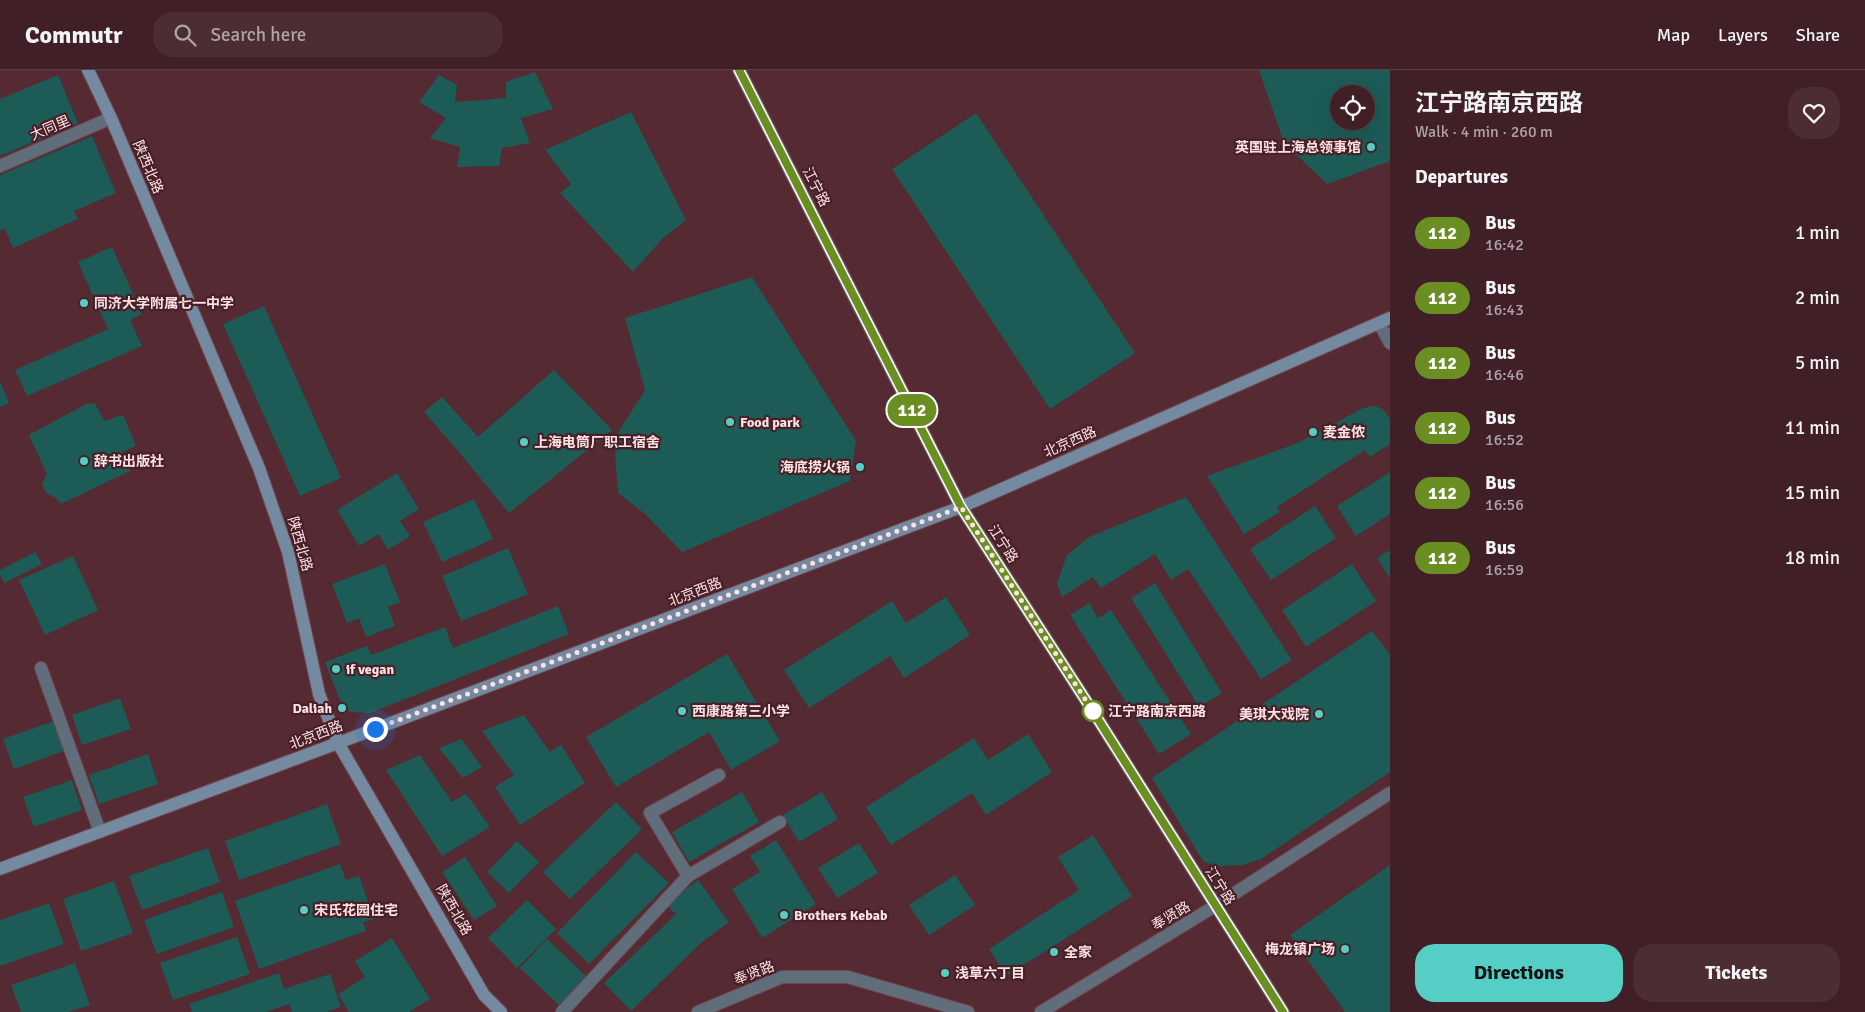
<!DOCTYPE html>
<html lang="en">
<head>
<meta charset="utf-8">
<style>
  :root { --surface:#402026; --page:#4b2d32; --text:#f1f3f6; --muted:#aea3a7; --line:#593e43; --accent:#55cec5 }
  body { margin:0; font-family:Signika,"Noto Sans SC",sans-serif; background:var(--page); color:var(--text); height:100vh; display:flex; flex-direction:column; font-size:19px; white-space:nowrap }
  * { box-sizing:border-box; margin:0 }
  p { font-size:16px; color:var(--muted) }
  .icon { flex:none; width:28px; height:28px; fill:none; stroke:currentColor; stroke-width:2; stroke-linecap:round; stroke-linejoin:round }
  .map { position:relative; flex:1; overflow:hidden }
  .side { display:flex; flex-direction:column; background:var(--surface); width:475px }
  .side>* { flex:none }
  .badge { padding:0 10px; border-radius:16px; font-size:18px; line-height:32px }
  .controls { position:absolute; left:1330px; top:15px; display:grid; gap:10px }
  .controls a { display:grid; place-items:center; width:45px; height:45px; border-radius:50%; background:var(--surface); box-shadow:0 5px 20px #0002,0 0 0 1px var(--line); font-size:25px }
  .you { position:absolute; width:25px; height:25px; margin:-12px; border:4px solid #fff; border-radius:50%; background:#1a73e8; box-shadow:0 0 0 8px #1a73e833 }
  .map>.badge { position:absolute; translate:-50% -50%; box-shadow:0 0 0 2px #fff }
  h2 { padding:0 25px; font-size:19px; line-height:45px }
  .round { display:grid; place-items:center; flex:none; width:52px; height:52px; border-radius:20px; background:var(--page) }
  .overview { display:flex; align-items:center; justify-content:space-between; height:85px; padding:0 25px }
  h1 { font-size:24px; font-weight:700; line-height:38px }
  .button { display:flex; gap:10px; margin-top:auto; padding:10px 25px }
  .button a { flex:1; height:58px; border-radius:20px; background:var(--accent); color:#111; font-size:20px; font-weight:700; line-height:58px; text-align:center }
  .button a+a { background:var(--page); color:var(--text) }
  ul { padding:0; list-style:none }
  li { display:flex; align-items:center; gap:15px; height:65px; padding:0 25px }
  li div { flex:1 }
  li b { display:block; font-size:19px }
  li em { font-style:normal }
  li .badge { min-width:55px; font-weight:700; text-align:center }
  header { display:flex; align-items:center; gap:30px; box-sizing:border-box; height:70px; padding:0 25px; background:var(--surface); border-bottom:1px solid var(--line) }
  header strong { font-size:24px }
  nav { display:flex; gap:28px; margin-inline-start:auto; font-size:18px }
  .search { width:350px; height:45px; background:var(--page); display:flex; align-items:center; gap:12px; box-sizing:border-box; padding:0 18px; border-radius:20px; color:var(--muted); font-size:19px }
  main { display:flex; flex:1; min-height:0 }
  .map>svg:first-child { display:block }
  .building { fill:#1c5b56; fill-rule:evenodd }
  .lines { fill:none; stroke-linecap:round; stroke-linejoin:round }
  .service-casing { stroke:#70474e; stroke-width:14 }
  .minor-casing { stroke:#70474e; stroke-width:14 }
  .secondary-casing { stroke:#70474e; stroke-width:14 }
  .service { stroke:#606e7c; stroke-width:12 }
  .minor { stroke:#606e7c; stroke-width:12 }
  .secondary { stroke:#748aa1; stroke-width:12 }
  .line-casing { stroke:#fff; stroke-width:11 }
  .line { stroke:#6b8e23; stroke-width:8 }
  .walk { stroke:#fde1e4; stroke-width:5; stroke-dasharray:0 9 }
  .poi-dot { fill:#55cec5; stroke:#492028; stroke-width:2 }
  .stop-dot { fill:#fff; stroke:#6b8e23; stroke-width:2.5 }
  .labels { text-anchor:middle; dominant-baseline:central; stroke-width:4.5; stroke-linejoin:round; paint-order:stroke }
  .street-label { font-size:14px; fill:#fde1e4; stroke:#492028 }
  .poi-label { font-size:14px; font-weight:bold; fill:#fde1e4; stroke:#492028; text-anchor:start }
  .stop-label { font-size:14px; font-weight:bold; fill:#fde1e4; stroke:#492028; text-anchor:start }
</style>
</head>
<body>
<header>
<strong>Commutr</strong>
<div class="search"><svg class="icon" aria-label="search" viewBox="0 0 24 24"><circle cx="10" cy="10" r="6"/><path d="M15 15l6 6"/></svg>Search here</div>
<nav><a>Map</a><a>Layers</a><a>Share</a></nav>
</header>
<main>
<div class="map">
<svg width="1390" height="942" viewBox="0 0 1390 942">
  <rect width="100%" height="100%" fill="#552a32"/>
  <path class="building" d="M1259,0H1390V91L1327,114L1284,73ZM1339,24H1366V51H1339Z
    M535,2L553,39L521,48L530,73L502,78L499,96L457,97L460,77L430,68L446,48L419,32L439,5L457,15L455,32L506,28V12Z
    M58,5L78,53L0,86V29Z
    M631,42L686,150L662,169L633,202L560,123L571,114L545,80Z
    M976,43L1135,283L1050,339L892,99Z
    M92,66L116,123L74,141L78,149L13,178L5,159L0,161V105Z
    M112,177L142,244L130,250L142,276L27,326L15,300L108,259L78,192Z
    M752,207L856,371L850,411L682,482L645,444L618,423L614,369L645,320L625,248Z
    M264,236L341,408L300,426L223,254Z
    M554,300L612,360L509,443L454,376L424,342L442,327L478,367Z
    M0,311L9,333L0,337Z
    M95,333L104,351L123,345L136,376L122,382L130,401L61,434L56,428L46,423L42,413L47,404L29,365L86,334Z
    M1375,336L1383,339L1390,349V374L1370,387L1365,380L1277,437L1280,442L1244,464L1207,406L1295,374L1321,361L1363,338Z
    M1390,402V444L1356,466L1337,436Z
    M397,403L419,439L400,451L410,466L388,480L379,464L359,476L337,440Z
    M1186,427L1292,590L1261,609L1188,499L1171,510L1155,484L1101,518L1093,507L1062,527L1057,513L1067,485L1089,467Z
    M474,429L493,469L442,492L423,452Z
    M1315,436L1336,468L1271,510L1250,479Z
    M508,478L528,524L461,551L442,506Z
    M1390,480V508L1377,488Z
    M35,482L42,494L4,513L0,505V500Z
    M73,486L98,540L45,565L19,510Z
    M385,494L400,532L388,537L395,556L366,567L359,548L347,553L332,514Z
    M1352,494L1376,531L1306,577L1282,540Z
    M1155,513L1222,623L1199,637L1131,528Z
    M946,527L970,565L904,608L890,586L809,638L784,600L892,531L906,553Z
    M1089,533L1098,548L1111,540L1191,664L1159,684L1070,545Z
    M558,536L569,564L370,643L351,642L341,632L325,592L367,576L371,585L445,557L453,578Z
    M1372,561L1390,585V702L1261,789L1242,795L1217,796L1203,791L1152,708Z
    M727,584L780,671L731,700L709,662L616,717L586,667Z
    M120,628L131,659L82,675L72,645Z
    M524,645L550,682L561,675L585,713L520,755L495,717L514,705L482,661Z
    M54,651L64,681L14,699L3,669Z
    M1028,664L1052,702L986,745L972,723L891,775L866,737L974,668L988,690Z
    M461,669L482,697L463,708L439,678Z
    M148,684L158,714L99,734L89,705Z
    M420,685L452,732L466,724L490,757L442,786L386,700Z
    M72,710L82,740L34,757L23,727Z
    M742,722L759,752L689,792L672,762Z
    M822,722L838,749L799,772L783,745Z
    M616,732L642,759L570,829L543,802Z
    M327,734L341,774L239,810L225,771Z
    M1093,765L1132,826L1006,906L989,879L1079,820L1058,787Z
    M776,770L816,834L762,868L732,819L760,802L750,786Z
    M517,771L539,792L509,823L487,802Z
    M859,773L878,803L837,828L818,798Z
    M208,778L220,812L142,840L129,806Z
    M636,782L669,813L589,894L557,863Z
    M465,787L497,836L474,850L442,802Z
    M340,794L346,810L359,806L374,849L363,852L366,861L259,899L235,831Z
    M1390,795V942H1345L1290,865Z
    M955,805L975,835L929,865L909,835Z
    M698,810L729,852L702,872L631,941L604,913L676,844L666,834Z
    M114,811L133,863L81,881L63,829Z
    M222,822L234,857L157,884L144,850Z
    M527,830L556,859L517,898L488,868Z
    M49,833L64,874L0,896V850Z
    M237,867L250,904L173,930L160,893Z
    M392,868L430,929L409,942H349L338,924L365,907L355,891Z
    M547,869L587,907L560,936L520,898Z
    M75,893L90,935L68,942H21L11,915Z
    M279,903L284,919L330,904L341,937L327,942H292L289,934L265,942H192L189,934Z"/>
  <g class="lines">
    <g class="service-casing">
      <path id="service" d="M0,96L111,48
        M41,598L100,762
        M688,806L650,743L719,705
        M562,942L688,806L780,752"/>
    </g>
    <g class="minor-casing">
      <path id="minor" d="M1379,253L1390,273
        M698,942L782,907H848L968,942
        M1041,942L1215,836L1390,723"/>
    </g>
    <g class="secondary-casing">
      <path id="secondary" d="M88,0L111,48L259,398L288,482L319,624L338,673L484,925L501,942
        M739,0L961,437L1094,643L1283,942
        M0,799L338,673L961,437L1390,248"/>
    </g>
    <use href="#service" class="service"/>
    <use href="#minor" class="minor"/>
    <use href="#secondary" class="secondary"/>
  </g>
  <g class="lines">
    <g class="line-casing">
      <path id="line" d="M739,0L961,437L1094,643L1283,942"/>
    </g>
    <use href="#line" class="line"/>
    <path class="walk" d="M375,659L961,437L1094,643L1093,641"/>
  </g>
  <g class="poi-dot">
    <circle cx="1371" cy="77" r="5"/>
    <circle cx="84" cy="233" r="5"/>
    <circle cx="730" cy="352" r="5"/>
    <circle cx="1313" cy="362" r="5"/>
    <circle cx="524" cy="372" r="5"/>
    <circle cx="84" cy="391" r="5"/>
    <circle cx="860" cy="397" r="5"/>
    <circle cx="336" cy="599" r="5"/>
    <circle cx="342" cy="638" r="5"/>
    <circle cx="682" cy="641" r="5"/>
    <circle cx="1319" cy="644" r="5"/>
    <circle cx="304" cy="840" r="5"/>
    <circle cx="784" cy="845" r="5"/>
    <circle cx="1345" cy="879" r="5"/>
    <circle cx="1054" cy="882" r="5"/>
    <circle cx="945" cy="903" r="5"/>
  </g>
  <circle class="stop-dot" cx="1093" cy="641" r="10"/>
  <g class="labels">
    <g class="street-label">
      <text transform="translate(50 58) rotate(-23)">大同里</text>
      <text transform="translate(148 97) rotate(67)">陕西北路</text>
      <text transform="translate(816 117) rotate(63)">江宁路</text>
      <text transform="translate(1070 372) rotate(-24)">北京西路</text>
      <text transform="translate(300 474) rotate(74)">陕西北路</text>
      <text transform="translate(1003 474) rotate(57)">江宁路</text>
      <text transform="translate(695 522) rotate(-21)">北京西路</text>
      <text transform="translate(316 665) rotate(-21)">北京西路</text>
      <text transform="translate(1220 816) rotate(58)">江宁路</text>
      <text transform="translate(454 840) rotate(60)">陕西北路</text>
      <text transform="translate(1171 846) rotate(-31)">奉贤路</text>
      <text transform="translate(754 903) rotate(-21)">奉贤路</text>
    </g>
    <g class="poi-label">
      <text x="1361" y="77" text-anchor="end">英国驻上海总领事馆</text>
      <text x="94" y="233">同济大学附属七一中学</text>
      <text x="740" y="352">Food park</text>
      <text x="1323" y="362">麦金侬</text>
      <text x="534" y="372">上海电筒厂职工宿舍</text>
      <text x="94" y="391">辞书出版社</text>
      <text x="850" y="397" text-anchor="end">海底捞火锅</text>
      <text x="346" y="599">if vegan</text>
      <text x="332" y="638" text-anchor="end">Daliah</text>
      <text x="692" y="641">西康路第三小学</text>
      <text x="1309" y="644" text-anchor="end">美琪大戏院</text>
      <text x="314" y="840">宋氏花园住宅</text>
      <text x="794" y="845">Brothers Kebab</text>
      <text x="1335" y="879" text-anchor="end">梅龙镇广场</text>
      <text x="1064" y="882">全家</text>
      <text x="955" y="903">浅草六丁目</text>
    </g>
    <g class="stop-label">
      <text x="1108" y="641">江宁路南京西路</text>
    </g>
  </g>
</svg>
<div class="controls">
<a><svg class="icon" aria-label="locate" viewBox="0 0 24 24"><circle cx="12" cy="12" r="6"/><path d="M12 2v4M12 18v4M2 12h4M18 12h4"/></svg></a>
</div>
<div class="you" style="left:375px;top:659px"></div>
<b class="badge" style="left:912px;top:340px;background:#6b8e23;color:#fff">112</b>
</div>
<section class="side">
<div class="overview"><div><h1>江宁路南京西路</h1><p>Walk · 4 min · 260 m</p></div><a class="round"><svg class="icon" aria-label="heart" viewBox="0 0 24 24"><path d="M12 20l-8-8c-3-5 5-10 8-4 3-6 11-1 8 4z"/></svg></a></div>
<h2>Departures</h2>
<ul>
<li><span class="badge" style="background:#6b8e23;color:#fff">112</span><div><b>Bus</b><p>16:42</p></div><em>1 min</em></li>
<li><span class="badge" style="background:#6b8e23;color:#fff">112</span><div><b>Bus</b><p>16:43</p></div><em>2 min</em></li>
<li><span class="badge" style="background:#6b8e23;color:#fff">112</span><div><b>Bus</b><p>16:46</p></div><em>5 min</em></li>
<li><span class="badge" style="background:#6b8e23;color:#fff">112</span><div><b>Bus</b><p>16:52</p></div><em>11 min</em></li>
<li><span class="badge" style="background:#6b8e23;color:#fff">112</span><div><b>Bus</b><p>16:56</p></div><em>15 min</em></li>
<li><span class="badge" style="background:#6b8e23;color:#fff">112</span><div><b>Bus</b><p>16:59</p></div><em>18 min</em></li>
</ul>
<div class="button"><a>Directions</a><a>Tickets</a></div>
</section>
</main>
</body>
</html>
